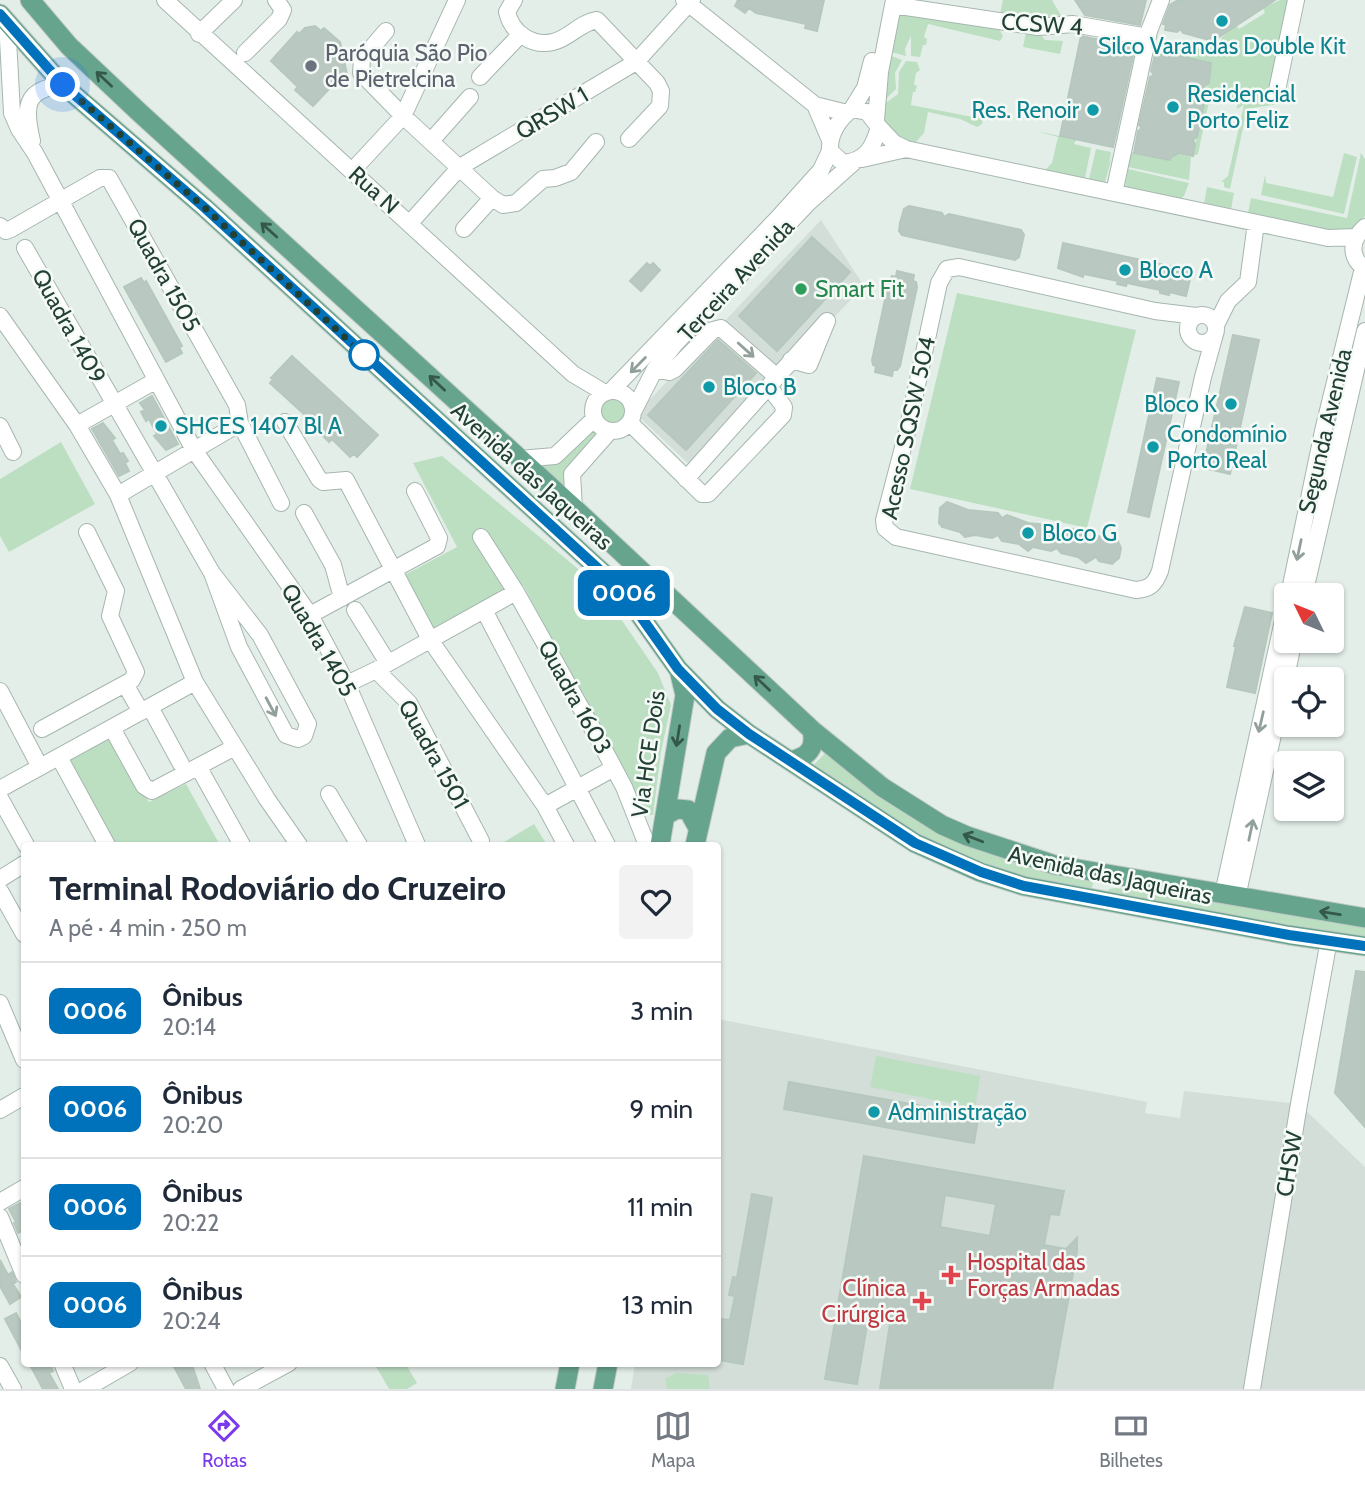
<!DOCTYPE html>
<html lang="pt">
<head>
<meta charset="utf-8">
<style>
  :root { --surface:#fff; --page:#f2f2f3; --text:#1f2937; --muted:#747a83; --line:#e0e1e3; --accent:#7c3aed }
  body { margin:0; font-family:Cabin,sans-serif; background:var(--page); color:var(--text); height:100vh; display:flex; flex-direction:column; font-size:26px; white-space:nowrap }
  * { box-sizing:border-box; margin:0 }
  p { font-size:23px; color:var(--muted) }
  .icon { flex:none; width:38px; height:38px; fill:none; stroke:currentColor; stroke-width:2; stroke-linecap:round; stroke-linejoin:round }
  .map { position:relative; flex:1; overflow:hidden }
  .sheet { position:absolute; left:21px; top:842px; width:700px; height:525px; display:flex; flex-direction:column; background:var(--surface); border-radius:7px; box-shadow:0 2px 5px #0004 }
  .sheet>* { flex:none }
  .badge { padding:0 14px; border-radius:10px; font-size:24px; line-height:46px }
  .needle { width:46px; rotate:313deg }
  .controls { position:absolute; left:1274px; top:583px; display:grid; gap:14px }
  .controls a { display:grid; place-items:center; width:70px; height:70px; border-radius:7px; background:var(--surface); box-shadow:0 2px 5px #0004; font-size:35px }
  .you { position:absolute; width:35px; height:35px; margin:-18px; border:5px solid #fff; border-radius:50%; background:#1a73e8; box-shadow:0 0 0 10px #1a73e833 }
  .map>.badge { position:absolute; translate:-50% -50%; box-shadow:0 0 0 4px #fff }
  .round { display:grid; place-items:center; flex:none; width:74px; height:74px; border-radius:7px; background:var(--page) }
  .overview { display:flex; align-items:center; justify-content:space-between; height:119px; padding:0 28px }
  h1 { font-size:33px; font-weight:700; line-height:52px }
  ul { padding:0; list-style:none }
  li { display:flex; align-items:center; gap:21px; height:98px; padding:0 28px; border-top:2px solid var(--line) }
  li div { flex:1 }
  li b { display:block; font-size:26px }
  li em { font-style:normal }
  li .badge { min-width:77px; font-weight:700; text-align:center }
  .dock { display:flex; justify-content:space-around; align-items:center; height:98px; border-top:2px solid var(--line); background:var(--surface); font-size:19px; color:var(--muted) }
  .dock a { display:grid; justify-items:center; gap:4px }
  .dock .on { color:var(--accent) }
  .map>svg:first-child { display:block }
  .built { fill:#d2ded7 }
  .green { fill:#bcdfc2 }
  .building { fill:#b9c9c1; stroke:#b6c8be; stroke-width:2; fill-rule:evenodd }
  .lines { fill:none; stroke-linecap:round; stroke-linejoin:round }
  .minor-casing { stroke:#a6b6af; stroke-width:18 }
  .major-casing { stroke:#c1cac6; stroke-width:21 }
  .minor { stroke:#fff; stroke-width:16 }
  .major { stroke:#67a48e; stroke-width:19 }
  .oneway { stroke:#34594b }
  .oneway2 { stroke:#91a09a }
  .line-casing { stroke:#fff; stroke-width:16 }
  .line { stroke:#0072bc; stroke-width:10 }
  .walk { stroke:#234035; stroke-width:7; stroke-dasharray:0 12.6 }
  .culture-dot { fill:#0f9aa8; stroke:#f5faf7; stroke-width:2.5 }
  .worship-dot { fill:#6b7280; stroke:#f5faf7; stroke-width:2.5 }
  .leisure-dot { fill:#2e9e5b; stroke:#f5faf7; stroke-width:2.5 }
  .stop-dot { fill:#fff; stroke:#0072bc; stroke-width:3.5 }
  .health-dot { fill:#e0444e; stroke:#f5faf7; stroke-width:2.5 }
  .labels { text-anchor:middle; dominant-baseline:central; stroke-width:5; stroke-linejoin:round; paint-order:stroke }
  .street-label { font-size:23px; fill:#234035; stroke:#f5faf7 }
  .culture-label { font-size:23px; fill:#0d838f; stroke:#f5faf7; text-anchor:start }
  .worship-label { font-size:23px; fill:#5b616d; stroke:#f5faf7; text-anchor:start }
  .leisure-label { font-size:23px; fill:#27864d; stroke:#f5faf7; text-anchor:start }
  .health-label { font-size:23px; fill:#be3a42; stroke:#f5faf7; text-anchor:start }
</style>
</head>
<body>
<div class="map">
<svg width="1365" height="1389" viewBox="0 0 1365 1389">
  <rect width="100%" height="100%" fill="#e4eee8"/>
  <path class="built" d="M821,220L864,286L691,466L636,414Z
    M718,1019L1147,1102L1145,1113L1180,1118L1184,1091L1299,1104L1365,1167V1389H631L635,1363H718Z"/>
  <path class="green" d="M1003,0H1052L1062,17L1047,20L1000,14Z
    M1280,0H1291L1274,100L1284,103L1247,109L1230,189L1224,187V182H1221L1228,176L1244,105L1237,109V103L1210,97L1198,154L1193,156L1211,63L1151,50L1153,43L1160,40L1207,50L1222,40L1221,38L1236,25L1239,29L1265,13L1263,8Z
    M899,10L993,27L999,29L1003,36L1000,41L928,24L924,37L927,39L926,45H923L920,57L911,56V36L905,49L906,56L891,52Z
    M1026,32L1041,35L1045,40L1063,41L1060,54L1023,47Z
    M889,55L902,60L895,73L896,89L886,99L887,102L898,94L899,72L906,61L917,62L920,70L916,73L914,84L917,86L915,92H913L911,105L983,119L982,124L977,127L960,119L928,112L924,133L915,143L894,137L883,123Z
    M1035,131L1089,142L1076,140L1074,144L1091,148L1085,178L1045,170L1052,163L1058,137Z
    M1096,149L1111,152L1109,164L1113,153L1105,182L1089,179Z
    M1131,152L1170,160L1172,152L1191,157L1189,180L1128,167Z
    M1344,153L1357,157L1344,214L1261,195L1265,175L1266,183L1333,197Z
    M1361,153L1365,159V216L1352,230L1340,233L1248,213L1251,198L1347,218Z
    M1128,169L1189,183L1184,196L1180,199L1125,187Z
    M1207,187L1234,193L1231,210L1204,203Z
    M957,293L1136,330L1087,528L910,489Z
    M596 412a16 16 0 1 1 32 0a16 16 0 1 1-32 0Z
    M590,427L597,436L566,473L564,493L535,465L548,464Z
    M61,442L95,504L9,552L0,536V479Z
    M442,456L577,568L610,603L658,673L671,705L661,752L653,815H646L523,585L484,610L433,633L401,577L457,547L413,463Z
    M107,737L149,802L186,784L220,845H114L65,761Z
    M828,750L878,792L1095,879L1091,889H1065L950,853L810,769Z
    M534,824L547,845H499Z
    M1115,888L1179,894L1365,925V942L1107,893L1109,889Z
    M876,1056L980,1076L975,1108L870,1087Z
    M374,1363H405L417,1383L407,1389H389Z
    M676,1373L708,1375L710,1389H667L665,1379Z"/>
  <path class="building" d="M738,0H824L817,31L805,28L806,24L756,13L749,8L745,13L735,6Z
    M1075,0H1146L1140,25L1085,15Z
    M1178,0H1275L1213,41L1183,33L1181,29L1177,32L1165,30L1166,25L1163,24L1170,5Z
    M315,26L321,31L324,28L340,42L347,74H343L313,106L295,90L298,87L271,61L297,32L299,34L305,28Z
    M1081,36L1135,47L1113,147L1060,136Z
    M1156,51L1211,63L1209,83L1204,86L1207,90L1197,137L1193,140L1195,144L1193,156L1179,153L1171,157L1170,160L1134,153L1138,131L1142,128L1139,125L1150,77L1154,75L1151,71Z
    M909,206L942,213L944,217L949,214L1021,230L1024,235L1019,257L1015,260L902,235L899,231L900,223L904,209Z
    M812,237L850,272L777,351L739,316Z
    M1063,243L1192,271L1186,296L1169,292V295L1160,293V290L1127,283L1126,286L1117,284L1118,281L1084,274L1083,277L1058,268Z
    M647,263L650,266L653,263L660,270L641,291L630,281Z
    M897,271L914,275L913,281L916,282L917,287L900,366L897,370H893L892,376L875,372L876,366L873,365L872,360L889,281L892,276L896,277Z
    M141,278L144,283L146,281L182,346L179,347L182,353L166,362L124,287Z
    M1233,335L1259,340L1230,474L1204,468L1205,458Z
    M718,340L756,373L686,450L648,415Z
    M292,356L378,435L357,457L354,454L350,457L332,439L329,442L314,427L316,425L270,383L273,379L271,378Z
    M1157,378L1179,382L1149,517L1128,512Z
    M152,396L178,444L166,450L154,436L157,434L149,419L146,421L141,412L145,410L140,403Z
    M103,423L115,438L112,440L120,454L123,453L128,461L125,463L129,471L119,476L92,429Z
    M947,502L968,510L998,513L1002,518L1007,515L1028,523L1057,526L1060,531L1066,528L1078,530L1093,541L1098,536L1117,539L1121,548L1119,558L1112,564L1099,561L1096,557L1086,563L1078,557L1061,553L1057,548L1051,551L1033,547L1028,551L1019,544L1002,541L998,535L992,538L975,535L965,537L960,532L942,527L939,523L940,508Z
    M1245,607L1272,613L1255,693L1227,687L1236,646H1234Z
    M1356,971L1365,972V1127L1335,1093Z
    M789,1082L950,1111V1113L978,1119L974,1143L784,1109Z
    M864,1156L1064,1191L1059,1215L1050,1214L1044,1245L1066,1249L1077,1238V1251L1052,1389H880L891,1317L869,1313L857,1384L825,1379ZM945,1195L996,1204L990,1236L940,1227Z
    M752,1194L772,1198L743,1364L718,1360V1339L721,1319L730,1320L735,1296L729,1295L733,1277L737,1278Z
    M20,1203L24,1211V1236L21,1231L18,1233L14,1223L16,1222L9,1209Z
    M0,1260L8,1275L12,1272L16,1282L13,1284L21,1297L10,1304L0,1286Z
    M16,1313L24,1329V1355L5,1319Z
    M29,1363H49L53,1371L49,1373L58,1389H43Z
    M172,1363L192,1365L200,1389H186Z"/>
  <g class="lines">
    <g class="minor-casing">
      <path id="minor" d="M165,0L573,374L605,393
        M514,0L507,12C512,33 532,47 553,42C570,38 579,23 597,20L657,83L661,91L660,106L629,139
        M684,0L815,105L847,113
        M893,5L1038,27L1073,24L1148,37
        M7,21L12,113L19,129L35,153L194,450L310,615L347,684L417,845
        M386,31L362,59L361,73L403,116L492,198L464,229
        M199,34L234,0
        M245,53L279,19L283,10L276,0
        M480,77L520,35
        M1276,95L1296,0
        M815,105L830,140
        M852,109L867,112L879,127C873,148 866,161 843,163L830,151C829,133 838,120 852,109Z
        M852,109L865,88L872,61
        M876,120L880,72L894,0
        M879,127L894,143L906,149L1328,238L1356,237
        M32,141C24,107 24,89 63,85
        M431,141L470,97
        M862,159L906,149
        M353,170L403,116L457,0
        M1114,193L1149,31L1161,0
        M492,198L503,205L516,203L543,179L555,178L571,172L596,142
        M410,223L460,167L636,62L692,0
        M0,226L6,231L11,229L100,178H109L237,405L240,423L118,495
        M1365,227C1350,240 1349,257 1365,269
        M25,248L212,573L260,635L308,724L304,736L298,739L286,735L239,647L212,573
        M1188 329a14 14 0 1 1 28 0a14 14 0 1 1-28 0Z
        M0,316L77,425L118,495L195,682L267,799L299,845
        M1196,316L1155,311L959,267L947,269L939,283L906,436L884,520L885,528L896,537L1136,590C1150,589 1155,584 1160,571L1203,377L1215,334
        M1216,325L1228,301L1248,282L1256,223
        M655,369L669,372L675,369L713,330L721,328L777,377
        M593 411a20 20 0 1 1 40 0a20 20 0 1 1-40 0Z
        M611,391L776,220L821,170L830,151
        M634,410L655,369L675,344L808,203L854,162
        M285,422L319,479L323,482L346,480L431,641L545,806L566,845
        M240,423L281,503
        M630,423L702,494H708L783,415L784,407L770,388
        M77,425L155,381
        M0,426L13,452
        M519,459L555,456L594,419
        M686,479L827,321L809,365L791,360
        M574,508L572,474L609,432
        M304,513L333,565L342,598
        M481,537L516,592L600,742L624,787L647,845
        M1289,595L1323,431L1363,268
        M1304,595L1365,331
        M355,610L388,663
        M484,610L607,845
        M310,615L437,546L439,538L415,491
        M376,670L409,703L481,841V845
        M125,684L141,712
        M347,684L376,670L516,592
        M0,691L40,767
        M150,707L181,764
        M112,728L144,786L152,791L235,747
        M42,729L132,680L136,672L110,616L116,591L87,532
        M59,757L107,845
        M199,768L242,845
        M0,789L195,682
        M329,794L359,845
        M0,798L26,845
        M545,806L614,768
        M0,879L24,864
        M0,891L24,934
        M1223,894L1286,607
        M1237,897L1294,640
        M0,1003L24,1060
        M0,1110L24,1096
        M0,1202L24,1188
        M0,1217L24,1275
        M62,1363L73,1389
        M212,1363L226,1389
        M0,1366L13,1389
        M85,1389L130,1363
        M241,1389L289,1363
        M1252,1389L1299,1104L1329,940"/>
    </g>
    <g class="major-casing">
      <path id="major" d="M30,0L69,46L140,113L574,508L812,730L882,787L942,825L967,836L1055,865L1365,918
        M0,14L63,85L205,208L614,583L627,597L678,669L717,709L749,734L915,843L980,872L1024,886L1289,935L1365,946
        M790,761C808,757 816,749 812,730
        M666,815L677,809L688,810L698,828
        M660,845L685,695L679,670
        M695,845L716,753L730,738L749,734
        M565,1389L570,1363
        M603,1389L608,1363"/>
    </g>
    <use href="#minor" class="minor"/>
    <use href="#major" class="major"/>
  </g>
  <defs><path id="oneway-shaft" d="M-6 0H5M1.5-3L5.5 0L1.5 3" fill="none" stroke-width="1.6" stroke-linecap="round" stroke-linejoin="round" transform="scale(1.75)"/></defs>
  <g class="oneway">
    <use href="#oneway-shaft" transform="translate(104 79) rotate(-137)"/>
    <use href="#oneway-shaft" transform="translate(269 230) rotate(-138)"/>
    <use href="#oneway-shaft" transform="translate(437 383) rotate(-137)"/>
    <use href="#oneway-shaft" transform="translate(762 683) rotate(-137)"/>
    <use href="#oneway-shaft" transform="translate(678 736) rotate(99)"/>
    <use href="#oneway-shaft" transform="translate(973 838) rotate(-159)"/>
    <use href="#oneway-shaft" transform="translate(1330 913) rotate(-171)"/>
  </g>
  <g class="oneway2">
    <use href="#oneway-shaft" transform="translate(746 350) rotate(42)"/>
    <use href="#oneway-shaft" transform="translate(638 365) rotate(135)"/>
    <use href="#oneway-shaft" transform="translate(1299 550) rotate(102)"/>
    <use href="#oneway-shaft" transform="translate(271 707) rotate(62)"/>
    <use href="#oneway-shaft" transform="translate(1261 722) rotate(103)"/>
    <use href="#oneway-shaft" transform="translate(1251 830) rotate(-78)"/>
  </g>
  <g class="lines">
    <g class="line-casing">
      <path id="line" d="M0,14L63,85L205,208L614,583L627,597L678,669L717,709L749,734L915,843L981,872L1024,886L1289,935L1365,946"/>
    </g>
    <use href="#line" class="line"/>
    <path class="walk" d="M63,85L205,208L364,355"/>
  </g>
  <g class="culture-dot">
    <circle cx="1222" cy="21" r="7"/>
    <circle cx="1173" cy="107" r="7"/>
    <circle cx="1093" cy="110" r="7"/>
    <circle cx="1125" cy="270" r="7"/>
    <circle cx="709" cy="387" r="7"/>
    <circle cx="1231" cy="404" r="7"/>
    <circle cx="161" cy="426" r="7"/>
    <circle cx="1153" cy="447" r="7"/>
    <circle cx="1028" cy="533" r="7"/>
    <circle cx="874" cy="1112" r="7"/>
  </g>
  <circle class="worship-dot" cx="311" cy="66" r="7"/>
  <circle class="leisure-dot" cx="801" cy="289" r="7"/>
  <circle class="stop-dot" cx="364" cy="355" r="14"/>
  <g class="health-dot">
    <path d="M947.5 1264.5h7v7h7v7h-7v7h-7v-7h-7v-7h7z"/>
    <path d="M918.5 1290.5h7v7h7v7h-7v7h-7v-7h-7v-7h7z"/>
  </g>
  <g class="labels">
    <g class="street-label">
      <text transform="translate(1042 24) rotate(4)">CCSW 4</text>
      <text transform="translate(552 113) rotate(-31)">QRSW 1</text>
      <text transform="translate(374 190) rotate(42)">Rua N</text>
      <text transform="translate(164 275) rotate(61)">Quadra 1505</text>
      <text transform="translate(736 280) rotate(-47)">Terceira Avenida</text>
      <text transform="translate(69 326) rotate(61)">Quadra 1409</text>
      <text transform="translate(908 428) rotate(-78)">Acesso SQSW 504</text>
      <text transform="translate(1325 431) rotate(-77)">Segunda Avenida</text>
      <text transform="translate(532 476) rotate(42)">Avenida das Jaqueiras</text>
      <text transform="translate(319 640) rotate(60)">Quadra 1405</text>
      <text transform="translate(575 697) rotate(61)">Quadra 1603</text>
      <text transform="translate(434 754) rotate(61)">Quadra 1501</text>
      <text transform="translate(648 754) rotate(-82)">Via HCE Dois</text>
      <text transform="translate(1110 875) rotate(12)">Avenida das Jaqueiras</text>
      <text transform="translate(1289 1164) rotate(-81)">CHSW</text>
    </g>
    <g class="culture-label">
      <text x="1222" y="46" text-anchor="middle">Silco Varandas Double Kit</text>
      <text x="1187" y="94">Residencial<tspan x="1187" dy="26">Porto Feliz</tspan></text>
      <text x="1079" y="110" text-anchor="end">Res. Renoir</text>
      <text x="1139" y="270">Bloco A</text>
      <text x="723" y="387">Bloco B</text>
      <text x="1217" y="404" text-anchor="end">Bloco K</text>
      <text x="175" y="426">SHCES 1407 Bl A</text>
      <text x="1167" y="434">Condomínio<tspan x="1167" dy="26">Porto Real</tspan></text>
      <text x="1042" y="533">Bloco G</text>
      <text x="888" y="1112">Administração</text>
    </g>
    <g class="worship-label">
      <text x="325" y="53">Paróquia São Pio<tspan x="325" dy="26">de Pietrelcina</tspan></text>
    </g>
    <g class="leisure-label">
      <text x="815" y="289">Smart Fit</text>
    </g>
    <g class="health-label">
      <text x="967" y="1262">Hospital das<tspan x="967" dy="26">Forças Armadas</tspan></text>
      <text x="906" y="1288" text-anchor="end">Clínica<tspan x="906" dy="26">Cirúrgica</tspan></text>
    </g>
  </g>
</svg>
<div class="controls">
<a><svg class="needle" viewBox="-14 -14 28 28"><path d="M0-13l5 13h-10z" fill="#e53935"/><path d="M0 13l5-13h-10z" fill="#747a83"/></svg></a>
<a><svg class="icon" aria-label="locate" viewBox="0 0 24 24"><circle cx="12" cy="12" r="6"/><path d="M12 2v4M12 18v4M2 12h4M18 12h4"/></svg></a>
<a><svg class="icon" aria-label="layers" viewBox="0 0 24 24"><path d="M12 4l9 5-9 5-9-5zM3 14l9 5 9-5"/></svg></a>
</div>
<div class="you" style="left:63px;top:85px"></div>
<b class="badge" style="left:624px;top:593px;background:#0072bc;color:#fff">0006</b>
<section class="sheet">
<div class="overview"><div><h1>Terminal Rodoviário do Cruzeiro</h1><p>A pé · 4 min · 250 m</p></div><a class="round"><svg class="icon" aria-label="heart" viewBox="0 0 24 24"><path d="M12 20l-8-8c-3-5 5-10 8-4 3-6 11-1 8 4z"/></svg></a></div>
<ul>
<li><span class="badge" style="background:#0072bc;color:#fff">0006</span><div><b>Ônibus</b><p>20:14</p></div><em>3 min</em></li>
<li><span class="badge" style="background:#0072bc;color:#fff">0006</span><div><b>Ônibus</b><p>20:20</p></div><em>9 min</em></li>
<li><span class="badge" style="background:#0072bc;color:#fff">0006</span><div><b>Ônibus</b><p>20:22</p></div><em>11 min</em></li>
<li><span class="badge" style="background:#0072bc;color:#fff">0006</span><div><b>Ônibus</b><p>20:24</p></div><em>13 min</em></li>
</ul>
</section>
</div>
<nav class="dock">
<a class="on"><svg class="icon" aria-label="directions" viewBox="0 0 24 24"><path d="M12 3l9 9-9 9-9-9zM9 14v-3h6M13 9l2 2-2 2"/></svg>Rotas</a>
<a><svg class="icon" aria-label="map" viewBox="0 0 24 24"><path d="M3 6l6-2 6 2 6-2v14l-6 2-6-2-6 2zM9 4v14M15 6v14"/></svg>Mapa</a>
<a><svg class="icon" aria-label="tickets" viewBox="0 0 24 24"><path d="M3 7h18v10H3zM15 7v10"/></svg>Bilhetes</a>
</nav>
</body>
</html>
